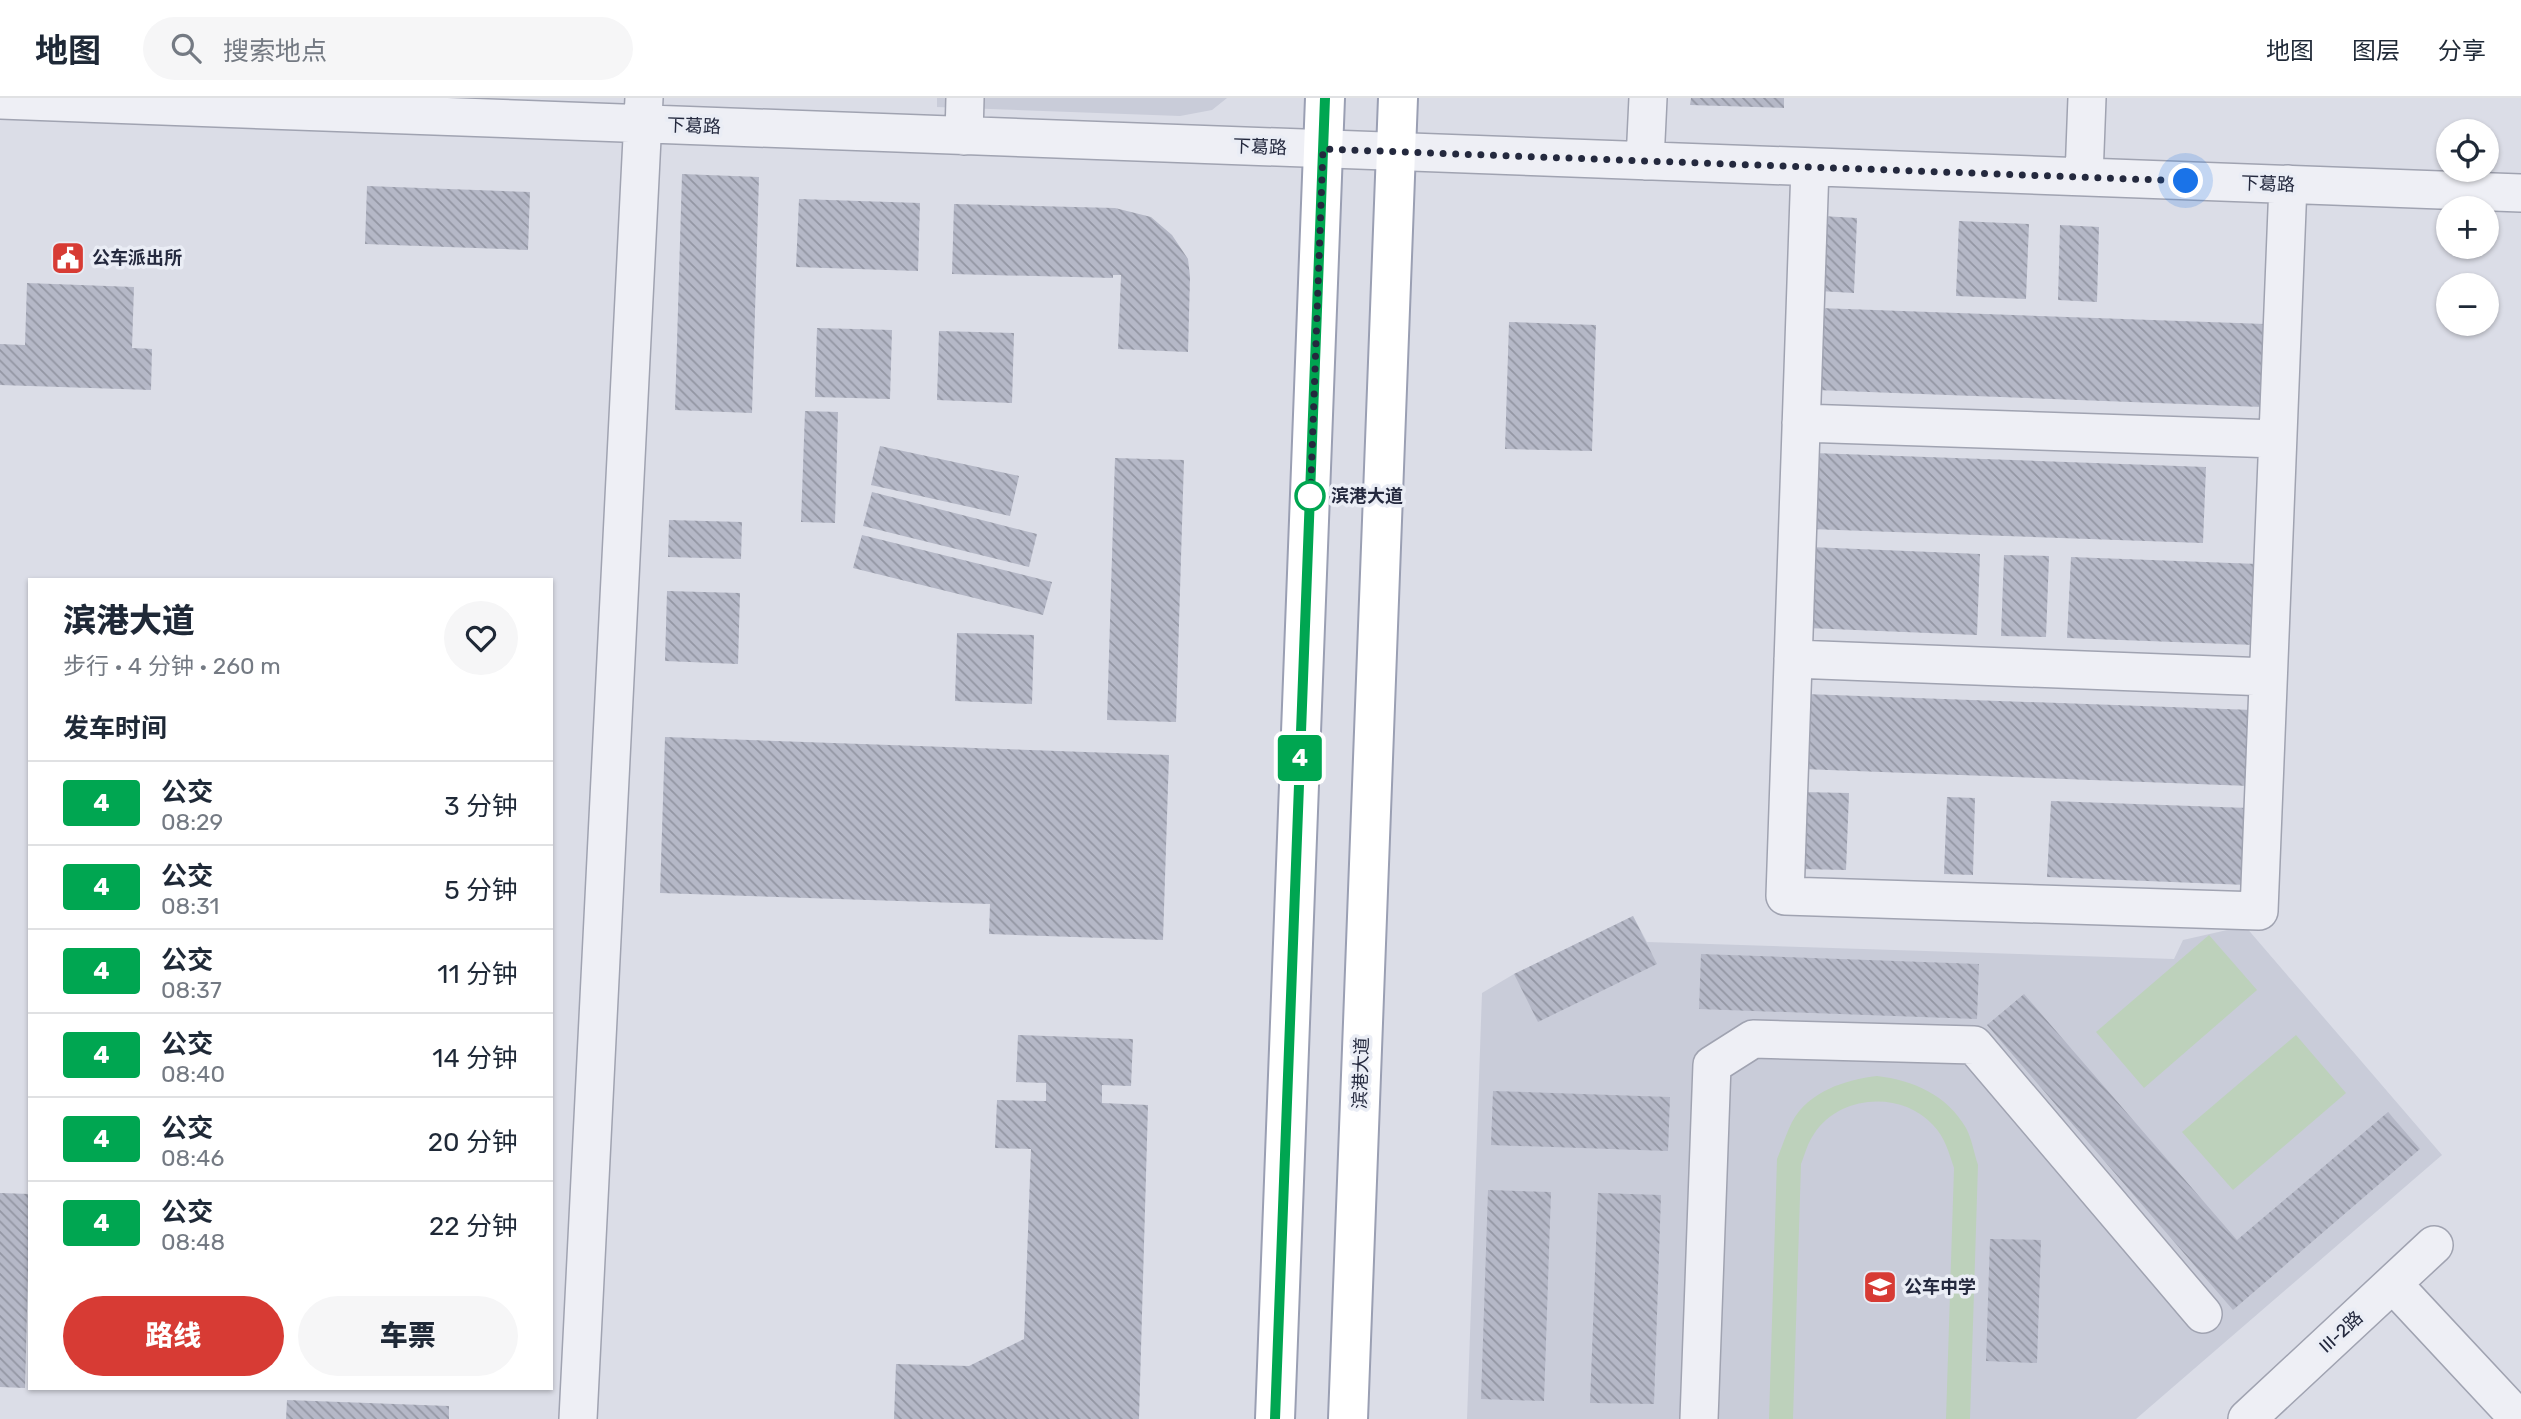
<!DOCTYPE html>
<html lang="zh">
<head>
<meta charset="utf-8">
<style>
  :root { --surface:#fff; --page:#f6f6f7; --text:#1f2937; --muted:#747a83; --line:#e0e1e3; --accent:#d73b34 }
  body { margin:0; font-family:Rubik,"Noto Sans SC",sans-serif; background:var(--page); color:var(--text); height:100vh; display:flex; flex-direction:column; font-size:26px; white-space:nowrap }
  * { box-sizing:border-box; margin:0 }
  p { font-size:23px; color:var(--muted) }
  .icon { flex:none; width:38px; height:38px; fill:none; stroke:currentColor; stroke-width:2; stroke-linecap:round; stroke-linejoin:round }
  .map { position:relative; flex:1; overflow:hidden }
  .panel { position:absolute; left:28px; top:480px; width:525px; height:812px; display:flex; flex-direction:column; background:var(--surface); border-radius:0px; box-shadow:0 2px 5px #0004 }
  .panel>* { flex:none }
  .badge { padding:0 14px; border-radius:5px; font-size:24px; line-height:46px }
  .controls { position:absolute; left:2436px; top:21px; display:grid; gap:14px }
  .controls a { display:grid; place-items:center; width:63px; height:63px; border-radius:50%; background:var(--surface); box-shadow:0 2px 5px #0004; font-size:35px }
  .you { position:absolute; width:35px; height:35px; margin:-18px; border:5px solid #fff; border-radius:50%; background:#1a73e8; box-shadow:0 0 0 10px #1a73e833 }
  .map>.badge { position:absolute; translate:-50% -50%; box-shadow:0 0 0 4px #fff }
  h2 { padding:0 35px; font-size:26px; line-height:63px }
  .round { display:grid; place-items:center; flex:none; width:74px; height:74px; border-radius:37px; background:var(--page) }
  .summary { display:flex; align-items:center; justify-content:space-between; height:119px; padding:0 35px }
  h1 { font-size:33px; font-weight:800; line-height:52px }
  .action { display:flex; gap:14px; margin-top:auto; padding:14px 35px }
  .action a { flex:1; height:80px; border-radius:42px; background:var(--accent); color:#fff; font-size:28px; font-weight:800; line-height:80px; text-align:center }
  .action a+a { background:var(--page); color:var(--text) }
  ul { padding:0; list-style:none }
  li { display:flex; align-items:center; gap:21px; height:84px; padding:0 35px; border-top:2px solid var(--line) }
  li div { flex:1 }
  li b { display:block; font-size:26px }
  li em { font-style:normal }
  li .badge { min-width:77px; font-weight:700; text-align:center }
  header { display:flex; align-items:center; gap:42px; box-sizing:border-box; height:98px; padding:0 35px; background:var(--surface); border-bottom:2px solid var(--line) }
  header strong { font-size:33px }
  nav { display:flex; gap:38px; margin-inline-start:auto; font-size:24px }
  .search { width:490px; height:63px; background:var(--page); display:flex; align-items:center; gap:18px; box-sizing:border-box; padding:0 24px; border-radius:38px; color:var(--muted); font-size:26px }
  .map>svg:first-child { display:block }
  .built { fill:#c9ccd9 }
  .park { fill:#bdd1bb }
  .building { fill:url(#building-back-hatch) }
  .lines { fill:none; stroke-linecap:round; stroke-linejoin:round }
  .minor-casing { stroke:#a0a3b1; stroke-width:40 }
  .major-casing { stroke:#9a9fb3; stroke-width:42 }
  .minor { stroke:#eeeff5; stroke-width:37 }
  .major { stroke:#fff; stroke-width:38 }
  .line-casing { stroke:#fff; stroke-width:16 }
  .line { stroke:#00a651; stroke-width:10 }
  .walk { stroke:#24293e; stroke-width:7; stroke-dasharray:0 12.6 }
  .stop-dot { fill:#fff; stroke:#00a651; stroke-width:3.5 }
  .labels { text-anchor:middle; dominant-baseline:central; stroke-width:7; stroke-linejoin:round; paint-order:stroke }
  .street-label { font-size:18px; fill:#24293e; stroke:#eaedf5 }
  .poi-label { font-size:18px; font-weight:bold; fill:#24293e; stroke:#eaedf5; text-anchor:start }
  .stop-label { font-size:18px; font-weight:bold; fill:#24293e; stroke:#eaedf5; text-anchor:start }
</style>
</head>
<body>
<header>
<strong>地图</strong>
<div class="search"><svg class="icon" aria-label="search" viewBox="0 0 24 24"><circle cx="10" cy="10" r="6"/><path d="M15 15l6 6"/></svg>搜索地点</div>
<nav><a>地图</a><a>图层</a><a>分享</a></nav>
</header>
<div class="map">
<svg width="2521" height="1321" viewBox="0 0 2521 1321">
  <defs>
    <pattern id="building-back-hatch" width="6" height="6" patternUnits="userSpaceOnUse" patternTransform="scale(1.75)"><rect width="6" height="6" fill="#b5b8c7"/><path d="M-1 5l2 2M0 0l6 6M5-1l2 2" fill="none" stroke="#9396a3"/></pattern>
  </defs>
  <rect width="100%" height="100%" fill="#dbdde7"/>
  <path class="built" d="M937,0H1227L1212,12L1180,18L937,9Z
    M1633,818L1647,844L2174,861L2183,842L2245,828L2442,1057L2136,1321H1467L1482,895L1514,876Z"/>
  <path class="park" d="M2209,837L2257,892L2144,990L2096,934Z
    M2296,937L2346,995L2233,1092L2182,1034Z
    M1877,978C1913,982 1947,997 1966,1030C1972,1041 1974,1055 1978,1067L1970,1321H1946L1954,1070C1949,1055 1945,1039 1933,1027C1902,993 1840,996 1814,1036C1808,1044 1805,1056 1801,1066L1793,1321H1769L1777,1061C1782,1049 1786,1036 1792,1024C1809,993 1845,982 1877,978Z"/>
  <path class="building" d="M1691,0H1784V10L1690,7Z
    M682,76L759,79L752,315L675,312Z
    M367,88L530,94L528,152L365,146Z
    M799,101L920,105L918,173L796,169Z
    M954,106L1115,110L1151,119L1172,137L1188,161L1190,179L1188,254L1118,251L1121,177H1113V180L952,176Z
    M1822,118L1857,120L1854,195L1819,193Z
    M1959,123L2029,126L2026,201L1956,198Z
    M2060,127L2099,129L2097,204L2058,202Z
    M27,185L134,189L132,250L152,251L151,292L0,287V246L25,247Z
    M1819,210L2265,226L2262,309L1816,292Z
    M1509,224L1596,227L1592,353L1505,351Z
    M817,230L892,232L890,301L815,299Z
    M939,233L1014,235L1012,305L937,302Z
    M805,313L838,314L835,425L801,424Z
    M880,348L1019,378L1010,418L871,387Z
    M1813,355L2206,369L2203,445L1810,431Z
    M1115,360L1184,362L1176,624L1107,622Z
    M872,394L1037,436L1029,469L863,428Z
    M669,422L742,424L741,461L668,459Z
    M862,437L1052,484L1043,517L853,470Z
    M1810,449L1980,456L1977,537L1807,530Z
    M2004,457L2049,458L2046,539L2001,538Z
    M2071,459L2258,466L2255,547L2067,540Z
    M667,493L740,495L738,566L665,563Z
    M957,535L1034,537L1032,606L955,603Z
    M1805,596L2253,612L2250,688L1802,671Z
    M665,639L1169,657L1163,842L989,836L990,806L660,795Z
    M1801,694L1849,695L1846,772L1798,771Z
    M1947,699L1975,700L1973,777L1944,776Z
    M2051,703L2249,710L2247,787L2047,779Z
    M1633,818L1657,866L1538,924L1514,876Z
    M1701,856L1979,866L1977,921L1699,911Z
    M2024,896L2237,1142L2388,1014L2420,1051L2233,1212L1987,927Z
    M1018,937L1133,941L1131,988L1102,987V1005L1148,1007L1139,1321H894L896,1266L969,1268L1024,1241L1031,1051L995,1050L997,1002L1046,1003V985L1016,984Z
    M1493,993L1670,999L1668,1053L1491,1047Z
    M1488,1092L1551,1094L1544,1303L1481,1301Z
    M0,1095L30,1096L25,1290L0,1289Z
    M1598,1095L1661,1097L1654,1306L1590,1305Z
    M1990,1141L2041,1142L2037,1265L1986,1263Z
    M287,1302L449,1308V1321H286Z"/>
  <g class="lines">
    <g class="minor-casing">
      <path id="minor" d="M0,2L2521,95
        M964,38L965,0
        M1645,63L1648,0
        M1810,69L1785,798L2259,813L2288,86
        M2084,79L2087,0
        M1801,325L2277,341
        M1793,561L2268,579
        M2393,1186L2519,1321
        M578,1321L644,0
        M1699,1321L1712,967L1753,941L1974,947L2203,1216
        M2247,1321L2434,1147"/>
    </g>
    <g class="major-casing">
      <path id="major" d="M1275,1321L1325,0
        M1348,1321L1398,0"/>
    </g>
    <use href="#minor" class="minor"/>
    <use href="#major" class="major"/>
  </g>
  <g class="lines">
    <g class="line-casing">
      <path id="line" d="M1275,1321L1325,0"/>
    </g>
    <use href="#line" class="line"/>
    <path class="walk" d="M1310,398V410L1323,51L2186,83"/>
  </g>
  <defs>
    <g id="civic-square" transform="scale(1.75)"><rect x="-9" y="-9" width="18" height="18" rx="4" fill="#d73b34" stroke="#eaedf5"/><path d="M-.6-6.5H3V-4.5H.6V-3L4-1V1h2V6H-6V1h2V-1L-.6-3ZM-1.2 2.5V6h2.4V2.5Z" fill="#fff"/></g>
    <g id="school-square" transform="scale(1.75)"><rect x="-9" y="-9" width="18" height="18" rx="4" fill="#d73b34" stroke="#eaedf5"/><path d="M0-5L7-2L0 1L-7-2ZM-4 1L0 2.5L4 1V4Q0 6-4 4Z" fill="#fff"/></g>
  </defs>
  <g fill-rule="evenodd">
    <use href="#civic-square" x="68" y="160"/>
    <use href="#school-square" x="1880" y="1189"/>
  </g>
  <circle class="stop-dot" cx="1310" cy="398" r="14"/>
  <g class="labels">
    <g class="street-label">
      <text transform="translate(694 28) rotate(2)">下葛路</text>
      <text transform="translate(1260 49) rotate(2)">下葛路</text>
      <text transform="translate(2268 86) rotate(2)">下葛路</text>
      <text transform="translate(1361 975) rotate(-88)">滨港大道</text>
      <text transform="translate(2341 1234) rotate(-43)">III-2路</text>
    </g>
    <g class="poi-label">
      <text x="92" y="160">公车派出所</text>
      <text x="1904" y="1189">公车中学</text>
    </g>
    <g class="stop-label">
      <text x="1331" y="398">滨港大道</text>
    </g>
  </g>
</svg>
<div class="controls">
<a><svg class="icon" aria-label="locate" viewBox="0 0 24 24"><circle cx="12" cy="12" r="6"/><path d="M12 2v4M12 18v4M2 12h4M18 12h4"/></svg></a>
<a>+</a>
<a>−</a>
</div>
<div class="you" style="left:2186px;top:83px"></div>
<b class="badge" style="left:1300px;top:660px;background:#00a651;color:#fff">4</b>
<section class="panel">
<div class="summary"><div><h1>滨港大道</h1><p>步行 · 4 分钟 · 260 m</p></div><a class="round"><svg class="icon" aria-label="heart" viewBox="0 0 24 24"><path d="M12 20l-8-8c-3-5 5-10 8-4 3-6 11-1 8 4z"/></svg></a></div>
<h2>发车时间</h2>
<ul>
<li><span class="badge" style="background:#00a651;color:#fff">4</span><div><b>公交</b><p>08:29</p></div><em>3 分钟</em></li>
<li><span class="badge" style="background:#00a651;color:#fff">4</span><div><b>公交</b><p>08:31</p></div><em>5 分钟</em></li>
<li><span class="badge" style="background:#00a651;color:#fff">4</span><div><b>公交</b><p>08:37</p></div><em>11 分钟</em></li>
<li><span class="badge" style="background:#00a651;color:#fff">4</span><div><b>公交</b><p>08:40</p></div><em>14 分钟</em></li>
<li><span class="badge" style="background:#00a651;color:#fff">4</span><div><b>公交</b><p>08:46</p></div><em>20 分钟</em></li>
<li><span class="badge" style="background:#00a651;color:#fff">4</span><div><b>公交</b><p>08:48</p></div><em>22 分钟</em></li>
</ul>
<div class="action"><a>路线</a><a>车票</a></div>
</section>
</div>
</body>
</html>
